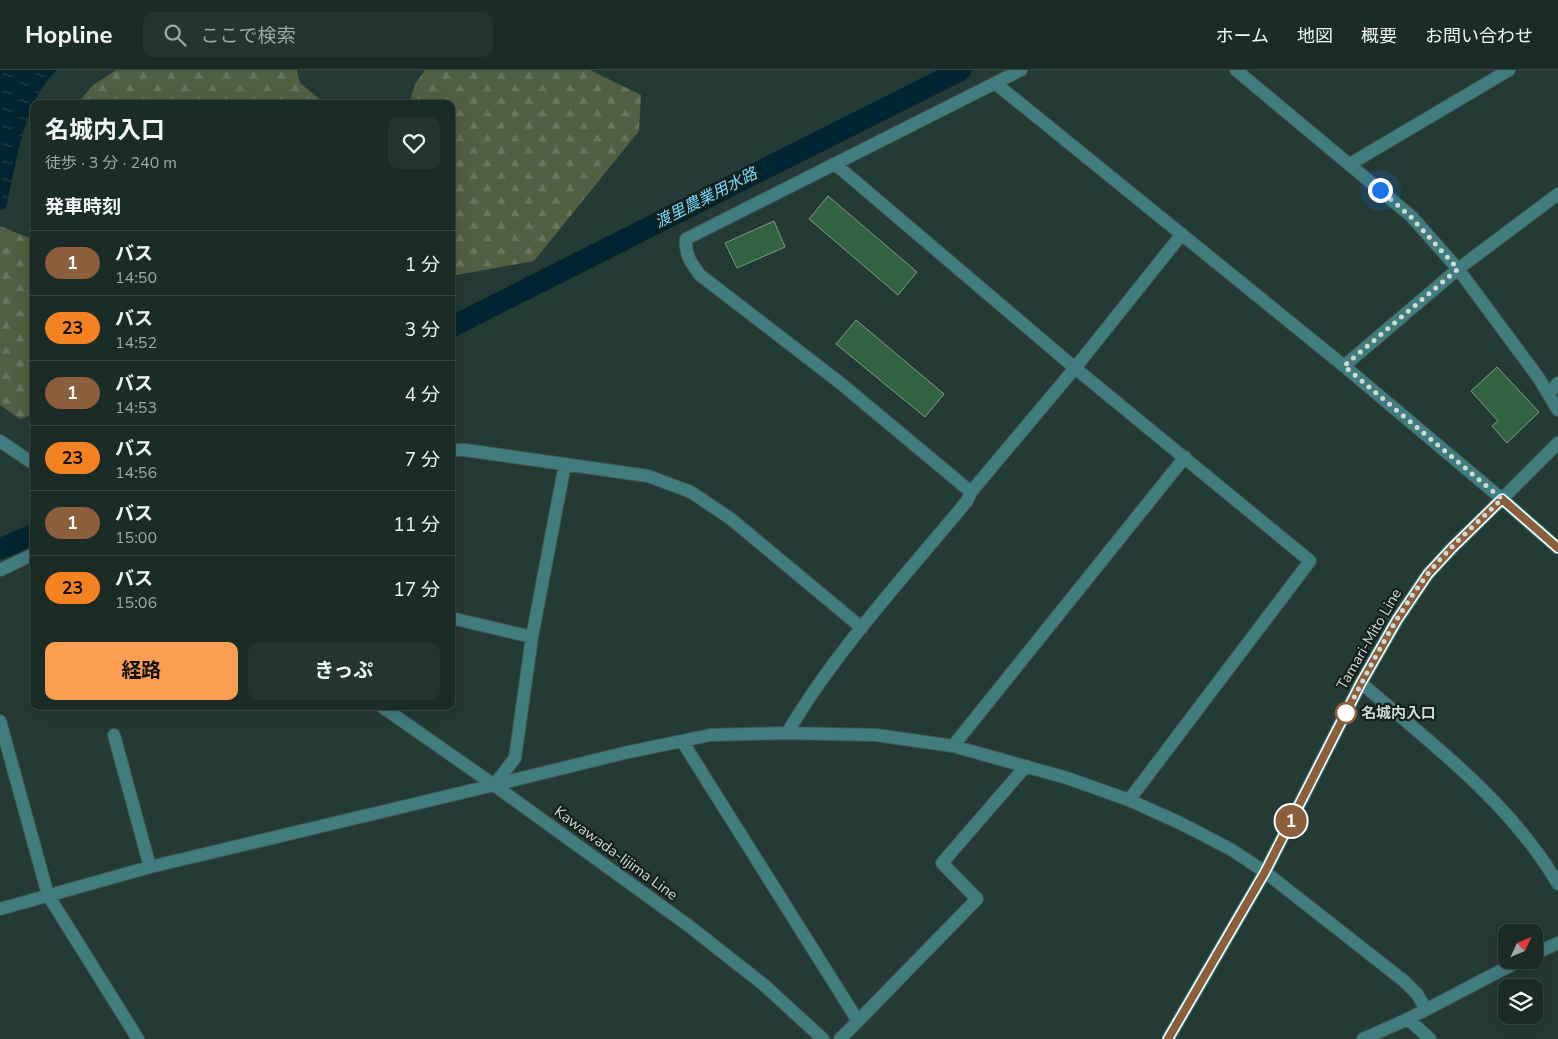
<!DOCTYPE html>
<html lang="ja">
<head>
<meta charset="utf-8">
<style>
  :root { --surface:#1b2c27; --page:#24342f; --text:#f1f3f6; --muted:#a0a7a7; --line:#394844; --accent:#fb9e51 }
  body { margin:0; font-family:"Nunito Sans","Noto Sans JP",sans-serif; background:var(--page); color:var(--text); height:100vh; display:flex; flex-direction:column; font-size:19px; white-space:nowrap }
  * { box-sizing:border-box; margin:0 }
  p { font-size:16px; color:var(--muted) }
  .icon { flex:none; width:28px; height:28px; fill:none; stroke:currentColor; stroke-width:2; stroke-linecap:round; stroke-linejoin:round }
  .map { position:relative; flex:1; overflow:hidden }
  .panel { position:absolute; left:30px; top:30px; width:425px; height:610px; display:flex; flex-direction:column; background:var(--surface); border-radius:10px; box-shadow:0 5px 20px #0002,0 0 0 1px var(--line) }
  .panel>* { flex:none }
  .badge { padding:0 10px; border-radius:16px; font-size:18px; line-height:32px }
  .needle { width:32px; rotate:46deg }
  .controls { position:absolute; left:1498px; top:854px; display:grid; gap:10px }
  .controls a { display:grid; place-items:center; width:45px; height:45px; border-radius:10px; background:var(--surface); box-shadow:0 5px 20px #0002,0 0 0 1px var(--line); font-size:25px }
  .you { position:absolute; width:25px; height:25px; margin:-12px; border:4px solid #fff; border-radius:50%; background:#1a73e8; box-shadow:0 0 0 8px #1a73e833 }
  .map>.badge { position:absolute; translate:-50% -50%; box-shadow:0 0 0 2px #fff }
  h2 { padding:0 15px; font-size:19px; line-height:45px }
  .round { display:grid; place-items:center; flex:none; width:52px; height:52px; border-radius:10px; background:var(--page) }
  .overview { display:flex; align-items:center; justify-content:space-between; height:85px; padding:0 15px }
  h1 { font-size:24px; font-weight:700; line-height:38px }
  .button { display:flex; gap:10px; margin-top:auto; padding:10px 15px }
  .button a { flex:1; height:58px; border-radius:10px; background:var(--accent); color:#111; font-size:20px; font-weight:700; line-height:58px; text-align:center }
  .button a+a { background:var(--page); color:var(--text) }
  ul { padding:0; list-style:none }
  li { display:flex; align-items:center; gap:15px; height:65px; padding:0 15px; border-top:1px solid var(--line) }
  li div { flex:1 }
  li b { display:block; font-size:19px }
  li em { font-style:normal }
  li .badge { min-width:55px; font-weight:700; text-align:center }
  header { display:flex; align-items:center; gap:30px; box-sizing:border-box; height:70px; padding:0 25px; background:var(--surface); border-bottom:1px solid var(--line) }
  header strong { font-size:24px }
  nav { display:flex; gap:28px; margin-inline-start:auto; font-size:18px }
  .search { width:350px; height:45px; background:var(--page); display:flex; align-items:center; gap:12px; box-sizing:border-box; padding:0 18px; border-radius:10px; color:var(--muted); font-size:19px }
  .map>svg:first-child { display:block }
  .forest { fill:url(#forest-firs) }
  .water { fill:url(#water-ripples) }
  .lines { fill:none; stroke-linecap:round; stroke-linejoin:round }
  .canal { stroke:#002430; stroke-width:21 }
  .building { fill:#316341; stroke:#85988a }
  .minor-casing { stroke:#425751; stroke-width:14 }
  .major-casing { stroke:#425751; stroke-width:14 }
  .minor { stroke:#417c7f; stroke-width:12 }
  .major { stroke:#2fc2ca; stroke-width:12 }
  .line-casing { stroke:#fff; stroke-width:11 }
  .line { stroke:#8b5e3c; stroke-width:8 }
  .walk { stroke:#cddad6; stroke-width:5; stroke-dasharray:0 9 }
  .stop-dot { fill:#fff; stroke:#8b5e3c; stroke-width:2.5 }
  .labels { text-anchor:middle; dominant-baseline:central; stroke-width:4.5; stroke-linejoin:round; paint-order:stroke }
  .street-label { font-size:15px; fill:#cddad6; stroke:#151f1c }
  .stop-label { font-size:15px; font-weight:bold; fill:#cddad6; stroke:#151f1c; text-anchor:start }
  .water-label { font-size:16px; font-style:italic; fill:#74dafe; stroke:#151f1c }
</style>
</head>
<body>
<header>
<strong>Hopline</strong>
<div class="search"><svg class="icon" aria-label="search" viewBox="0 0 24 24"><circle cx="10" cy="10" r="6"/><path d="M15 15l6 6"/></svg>ここで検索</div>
<nav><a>ホーム</a><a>地図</a><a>概要</a><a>お問い合わせ</a></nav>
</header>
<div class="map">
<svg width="1558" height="969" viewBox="0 0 1558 969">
  <defs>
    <pattern id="forest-firs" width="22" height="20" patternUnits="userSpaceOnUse" patternTransform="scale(1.25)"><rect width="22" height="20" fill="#515f43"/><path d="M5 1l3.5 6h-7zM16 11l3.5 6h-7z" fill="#69755d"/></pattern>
    <pattern id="water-ripples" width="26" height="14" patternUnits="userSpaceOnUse" patternTransform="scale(1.25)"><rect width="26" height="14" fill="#002430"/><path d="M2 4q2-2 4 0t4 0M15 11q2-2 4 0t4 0" fill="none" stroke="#24434d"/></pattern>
  </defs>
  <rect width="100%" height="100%" fill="#243a34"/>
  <path class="forest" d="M116,0H297L300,13L326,34H77L93,15Z
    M425,0H590L641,25L639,61L534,191L451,206V34H409L415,14Z
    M0,156L34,170V344L20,349L0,335Z"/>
  <path class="water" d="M0,0H57C23,30 16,96 6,138L0,140Z"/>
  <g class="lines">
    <path class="canal" d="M451,257L961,0
      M0,479L34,464"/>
  </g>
  <path class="building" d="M828,126L917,202L898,225L809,149Z
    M774,151L785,177L737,198L725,173Z
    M856,250L944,324L925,347L836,274Z
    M1497,297L1539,342L1507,373L1492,356L1498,351L1471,321Z"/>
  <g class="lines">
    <g class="minor-casing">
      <path id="minor" d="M1236,0L1411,146L1458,199L1538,307L1558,340
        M995,13L1344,296L1502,429L1558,373
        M835,94L1075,298L1310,491L1129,730
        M1350,94L1509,0
        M1344,296L1458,199L1558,124
        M1549,323L1558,313
        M0,371L34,394
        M451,380H465L648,406L691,422L731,449L862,558
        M971,422L1075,298L1182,164
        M0,500L34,484
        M451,548L532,567
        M1361,613C1432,674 1510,732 1558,814
        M381,636L494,715L689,856L764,915L823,969
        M0,651L48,825L138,969
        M787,663C837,579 905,506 967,431L971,422L839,312L700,205C691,193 685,185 686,169L1021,0
        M114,665L150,797
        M682,671L858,951L840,969
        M953,676L1185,387
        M494,715L515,688L532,567L565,394
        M0,839L150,797L494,715L624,683L682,671L710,665L787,663L876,665L953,676L1067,708L1129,730L1180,753L1232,780L1265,802L1404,911L1417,924L1426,939
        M1534,884L1558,873
        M1408,949L1430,969
        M858,951L977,829L942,793L1026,696
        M1363,969L1408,949L1521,890"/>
    </g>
    <g class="major-casing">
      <path id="major" d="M1168,969L1265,802L1361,613L1397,550L1428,504L1452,478L1502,429L1558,478"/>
    </g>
    <use href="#minor" class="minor"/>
    <use href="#major" class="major"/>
  </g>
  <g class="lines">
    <g class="line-casing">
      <path id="line" d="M1168,969L1265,802L1361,613L1397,550L1428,504L1452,478L1502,429L1558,478"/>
    </g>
    <use href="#line" class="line"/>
    <path class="walk" d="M1346,643L1344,647C1369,599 1394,548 1427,505C1449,477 1477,453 1502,429L1344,296L1458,199L1410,146L1380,120"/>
  </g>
  <circle class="stop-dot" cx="1346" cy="643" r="10"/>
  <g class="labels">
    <g class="street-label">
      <text transform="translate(1369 569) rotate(-60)">Tamari-Mito Line</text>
      <text transform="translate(616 783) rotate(36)">Kawawada-Iijima Line</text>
    </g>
    <g class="stop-label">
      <text x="1361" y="643">名城内入口</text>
    </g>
    <g class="water-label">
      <text transform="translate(706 128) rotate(-27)">渡里農業用水路</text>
    </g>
  </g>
</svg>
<div class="controls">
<a><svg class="needle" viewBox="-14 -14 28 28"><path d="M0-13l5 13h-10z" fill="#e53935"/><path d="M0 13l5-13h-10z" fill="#a0a7a7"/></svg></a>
<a><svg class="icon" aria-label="layers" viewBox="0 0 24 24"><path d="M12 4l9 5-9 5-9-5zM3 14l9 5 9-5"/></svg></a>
</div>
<div class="you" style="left:1380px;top:120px"></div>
<b class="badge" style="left:1291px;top:751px;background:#8b5e3c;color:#fff">1</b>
<section class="panel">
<div class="overview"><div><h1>名城内入口</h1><p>徒歩 · 3 分 · 240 m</p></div><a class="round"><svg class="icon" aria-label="heart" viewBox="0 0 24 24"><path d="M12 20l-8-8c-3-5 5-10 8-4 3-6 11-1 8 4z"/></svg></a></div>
<h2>発車時刻</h2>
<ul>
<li><span class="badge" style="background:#8b5e3c;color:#fff">1</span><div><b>バス</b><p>14:50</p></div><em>1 分</em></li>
<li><span class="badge" style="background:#f58220;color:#111">23</span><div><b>バス</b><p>14:52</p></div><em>3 分</em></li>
<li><span class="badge" style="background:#8b5e3c;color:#fff">1</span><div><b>バス</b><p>14:53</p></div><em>4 分</em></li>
<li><span class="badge" style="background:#f58220;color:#111">23</span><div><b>バス</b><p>14:56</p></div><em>7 分</em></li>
<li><span class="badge" style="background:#8b5e3c;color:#fff">1</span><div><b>バス</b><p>15:00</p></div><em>11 分</em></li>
<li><span class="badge" style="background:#f58220;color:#111">23</span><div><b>バス</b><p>15:06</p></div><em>17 分</em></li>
</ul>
<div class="button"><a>経路</a><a>きっぷ</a></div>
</section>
</div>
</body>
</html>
